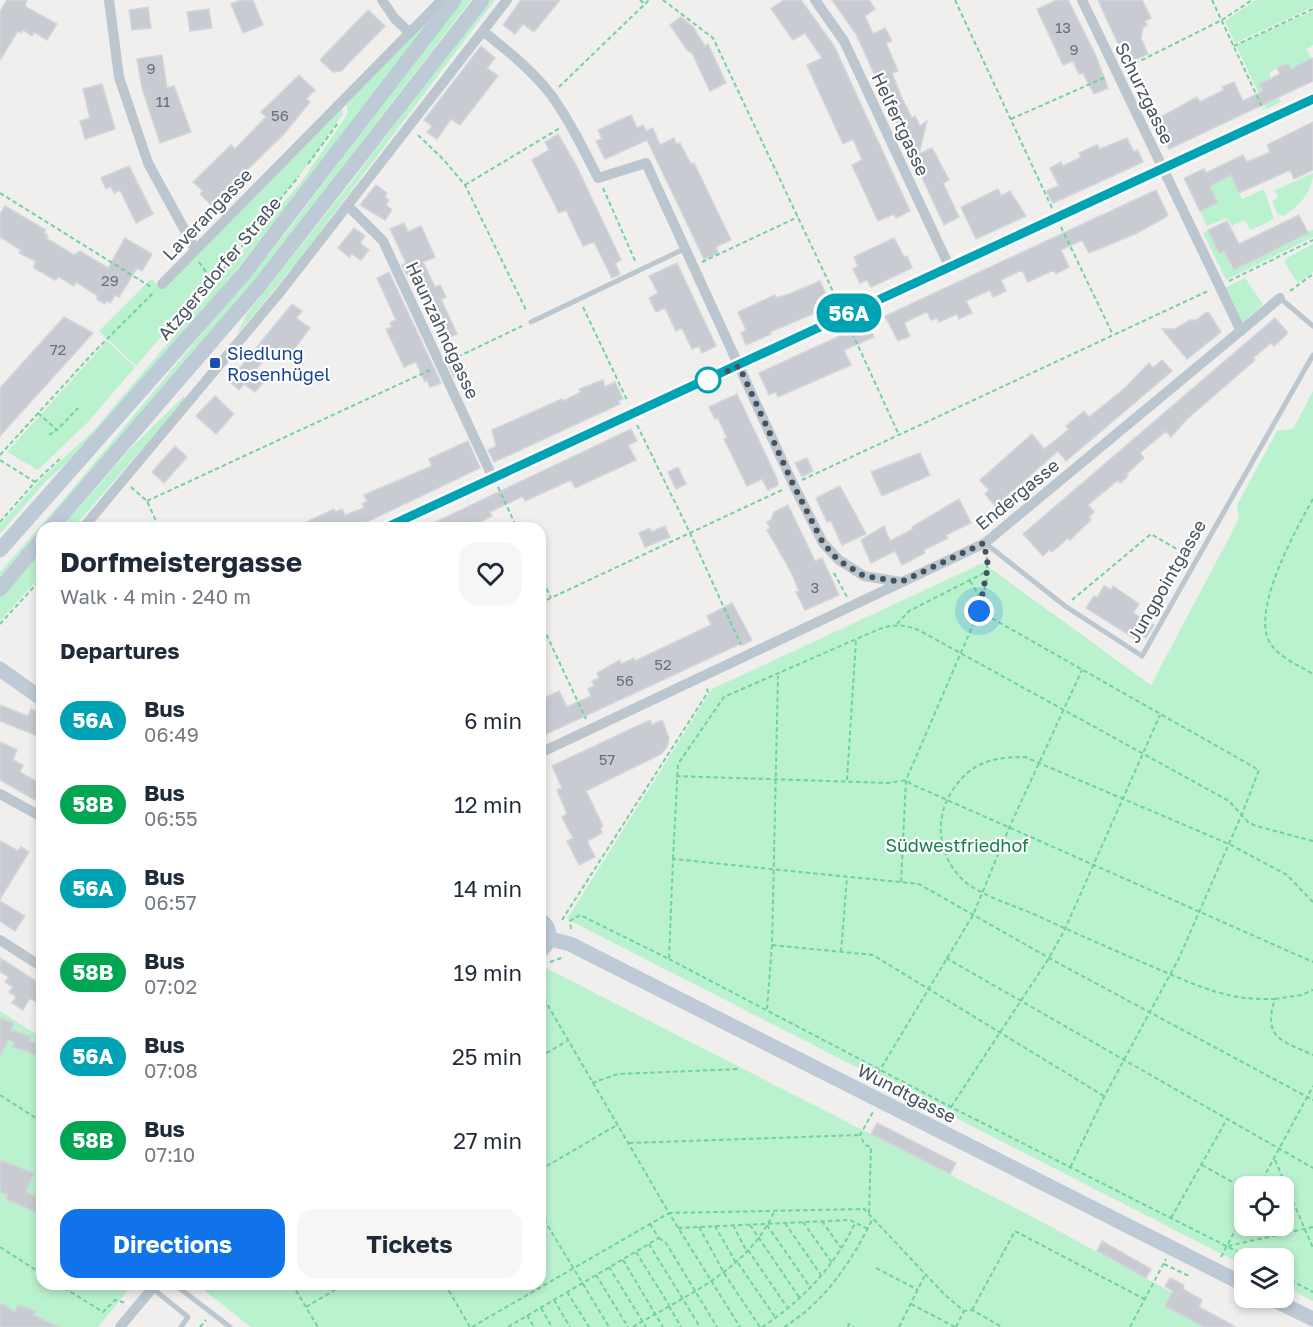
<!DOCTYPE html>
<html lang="en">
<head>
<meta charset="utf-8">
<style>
  :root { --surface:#fff; --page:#f6f6f7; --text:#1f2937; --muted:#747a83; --accent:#1073e9 }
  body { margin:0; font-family:"Golos Text",sans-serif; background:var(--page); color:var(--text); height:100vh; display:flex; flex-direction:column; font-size:22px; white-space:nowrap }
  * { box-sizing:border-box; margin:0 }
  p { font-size:20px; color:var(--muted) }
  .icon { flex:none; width:33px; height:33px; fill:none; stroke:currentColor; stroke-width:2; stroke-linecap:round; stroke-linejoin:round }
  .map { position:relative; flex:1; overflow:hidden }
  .drawer { position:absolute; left:36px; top:522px; width:510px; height:768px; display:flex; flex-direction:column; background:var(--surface); border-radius:18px; box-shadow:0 3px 9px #0003 }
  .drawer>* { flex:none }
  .badge { padding:0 12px; border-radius:20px; font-size:21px; line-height:39px }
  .controls { position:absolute; left:1234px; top:1176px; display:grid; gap:12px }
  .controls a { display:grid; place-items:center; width:60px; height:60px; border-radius:12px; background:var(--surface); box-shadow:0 3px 9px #0003; font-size:30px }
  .you { position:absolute; width:30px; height:30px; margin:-15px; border:4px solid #fff; border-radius:50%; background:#1a73e8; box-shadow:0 0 0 9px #1a73e833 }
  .map>.badge { position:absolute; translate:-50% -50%; box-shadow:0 0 0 3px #fff }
  h2 { padding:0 24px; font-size:22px; line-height:54px }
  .round { display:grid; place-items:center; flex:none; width:63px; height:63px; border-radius:18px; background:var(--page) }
  .overview { display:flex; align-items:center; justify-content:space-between; height:102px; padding:0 24px }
  h1 { font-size:28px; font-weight:700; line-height:45px }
  .primary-button { display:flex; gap:12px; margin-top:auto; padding:12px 24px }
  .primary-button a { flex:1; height:69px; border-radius:18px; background:var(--accent); color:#fff; font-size:24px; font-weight:700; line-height:69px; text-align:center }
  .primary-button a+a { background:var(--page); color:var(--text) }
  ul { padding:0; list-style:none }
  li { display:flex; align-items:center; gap:18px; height:84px; padding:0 24px }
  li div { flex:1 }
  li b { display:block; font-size:22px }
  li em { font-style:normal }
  li .badge { min-width:66px; font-weight:700; text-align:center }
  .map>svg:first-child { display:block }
  .green { fill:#baf1ce; fill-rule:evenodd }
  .building { fill:#c8cbd1; stroke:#d2d5da; stroke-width:1.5 }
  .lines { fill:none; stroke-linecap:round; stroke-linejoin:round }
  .path { stroke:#71d1a0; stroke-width:2; stroke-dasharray:4.5 3; stroke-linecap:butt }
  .lane { stroke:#bcc6ce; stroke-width:5 }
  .street { stroke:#bcc6ce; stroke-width:10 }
  .secondary { stroke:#becad6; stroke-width:15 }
  .line-casing { stroke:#fff; stroke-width:14 }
  .line { stroke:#00a3b4; stroke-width:9 }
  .walk { stroke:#46525d; stroke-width:6; stroke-dasharray:0 10.8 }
  .transit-dot { fill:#1a4fb4; stroke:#fff; stroke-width:2 }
  .stop-dot { fill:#fff; stroke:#00a3b4; stroke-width:3 }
  .labels { text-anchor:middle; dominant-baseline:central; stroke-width:4.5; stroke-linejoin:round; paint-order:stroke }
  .number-label { font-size:15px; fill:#66707a }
  .street-label { font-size:18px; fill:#46525d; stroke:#fff }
  .transit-label { font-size:18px; fill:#164399; stroke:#fff; text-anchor:start }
  .park-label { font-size:18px; fill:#128248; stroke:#fff }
</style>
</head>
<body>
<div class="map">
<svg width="1313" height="1327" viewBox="0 0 1313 1327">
  <rect width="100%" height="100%" fill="#f1eeee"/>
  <path class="green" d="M462,0H471L246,292L0,577V572L64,499L285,234Z
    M489,0H495L301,257L237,335L246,315L352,181Z
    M1256,0H1313V7L1235,43L1225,21Z
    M1313,11V45L1306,49L1312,59L1291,69L1288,63L1270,72V79L1259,84L1267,103L1279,98L1281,102L1266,109L1236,45Z
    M426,21L428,23L305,183L221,289L84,447L45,482L0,534V525L40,480L93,431L214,289L216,282L302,181L345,118L348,111L346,105Z
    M342,102L343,114L300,175L136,366L99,331L151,279L161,288Z
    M1313,173C1313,192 1298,207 1283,216L1278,214L1272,201L1278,198L1275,190Z
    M1231,175L1242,199L1264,189L1274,219L1251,230L1244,220L1232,226L1227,218L1207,226L1200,211L1218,203L1208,183L1212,184Z
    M1208,230L1220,253L1313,230V237L1226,280L1203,233Z
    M1313,244V272L1298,283L1284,262L1287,258Z
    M1245,278L1263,304L1243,322L1240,321L1225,288Z
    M107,341L135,367L88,422L38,470L7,452Z
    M1313,391V1301L1284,1286V1258H1245V1266L567,919L712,689L983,563L1151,685L1239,519L1237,505L1277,431L1293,429ZM1245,1186H1284V1226H1245Z
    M185,395L184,401L73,528H61L132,447Z
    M42,549V567L38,579L0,621V597Z
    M540,965L1029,1215L1236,1327H251L196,1284H540Z
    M0,1011L42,1038V1284H133L98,1327H0Z"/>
  <path class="building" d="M7,0H27L25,4L26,7L57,24L47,40L34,32L32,36L23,30L21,33L18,31L0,60V12Z
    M241,0H253L263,25L243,33L231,4Z
    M521,0H560L534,32L523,24L515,34L503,25Z
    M784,0H801L834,46L910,211L896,218L894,214L878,221L852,165L862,160L853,139L843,144L807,65L822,58L805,33L793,40L771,9Z
    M832,0H869L875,9L865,16L873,34L885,28L892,41L886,43L898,71L892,73L901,96L912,118L915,116L920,126L927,121L919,154L932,148L949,180L943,183L959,217L944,225L856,34Z
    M1057,0H1068L1096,56L1108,88L1094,94L1083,73L1079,74L1073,61L1063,65L1037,9Z
    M1098,0H1142L1151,18L1145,21L1147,25L1143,27L1141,38L1148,54L1127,63Z
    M148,7L151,28L132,30L129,10Z
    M209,9L212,28L190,31L187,12Z
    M368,10L385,26L341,71L333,72L320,60Z
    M681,17L693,27L705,46L708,44L726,83L710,91L692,53L687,50L670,25Z
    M481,46L495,58L487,68L498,76L460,125L451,119L437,139L427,132L432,126L424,120Z
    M162,55L167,88L174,86L191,132L160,143L142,88L137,59Z
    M1313,58V81L1169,149L1157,119L1197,97L1200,102L1224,90L1222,87L1234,82L1243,101L1263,91L1259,84L1280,74L1277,68L1288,63L1291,69Z
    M299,75L315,90L306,99L310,102L284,134L211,205L200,194L203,191L193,182L231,145L235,149L266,117L261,112Z
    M102,84L115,129L85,139L80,121L90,118L83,89Z
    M631,115L637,128L643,125L646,131L653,128L660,145L674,138L676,144L680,143L691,164L694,163L731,240L716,247L718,253L704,259L647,140L605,159L596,141L602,139L598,130Z
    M1313,122V170L1294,179L1290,170L1239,193L1231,175L1210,186L1218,203L1200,211L1184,178L1204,169L1206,173L1243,155L1247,162L1270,152L1267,145Z
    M558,134L576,165L621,260L615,263L620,274L612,278L594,242L583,246L566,210L559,213L532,160L549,150L545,142Z
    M1127,138L1134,152L1138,150L1143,162L1053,203L1046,191L1059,186L1050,168L1061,162L1063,166L1081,157L1079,153L1097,145L1100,149Z
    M129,166L153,214L136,223L120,190L114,193L111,186L106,189L101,178Z
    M376,185L387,193L385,197L389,200L386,205L392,210L385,220L360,205Z
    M998,189L1001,196L1010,191L1026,216L976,239L961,207Z
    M1156,190L1168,215L1164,218L1135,234L1089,253L1082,240L1061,250L1069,267L1056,274L1054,270L1028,282L1022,270L1001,280L1006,291L993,297L990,290L966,301L972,313L959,319L957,314L939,322L937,318L931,320L927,312L915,317L904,323L910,336L898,341L885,316Z
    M5,206L46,230L44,233L48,236L46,238L74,255L80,251L108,268L125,238L152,254L142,271L137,268L119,297L115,295L110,303L107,301L105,304L96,299L98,296L76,282L74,286L59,277L55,280L34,268L35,261L19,253L21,250L0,237V214Z
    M1299,215L1308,233L1234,270L1224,251L1219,253L1208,230L1227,221L1239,244Z
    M404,223L408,232L421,226L435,257L423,262L435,287L440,285L446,297L441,299L457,334L445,339L414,274L408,277L402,265L406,263L390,229Z
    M354,228L365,236L360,243L369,250L361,260L352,254L349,257L338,248Z
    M894,238L904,257L907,256L912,268L871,287L867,280L860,283L853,269L858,266L854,257Z
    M677,263L716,346L702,353L699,346L692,349L682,328L676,331L665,308L656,312L649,298L658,293L649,276Z
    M389,272L441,383L430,387L427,380L425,382L416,362L404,367L386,329L392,327L390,323L396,320L377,278Z
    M820,281L826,294L831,292L836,304L770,332L771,334L746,345L741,333L746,330L738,312L775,295L776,298L789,294Z
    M292,304L302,311L296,318L310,328L289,356L285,354L283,358L272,349L255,371L259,374L257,377L263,383L255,392L244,384L239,390L229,381Z
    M1205,313H1209L1221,332L1187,359L1162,329H1175L1190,320H1197Z
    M64,317L93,333L0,436V388Z
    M1275,318L1288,333L1274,346L1271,343L1253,358L1255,360L1187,419L1171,437L1166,431L1140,453L1144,458L1127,474L1128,476L1120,483L1118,480L1088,505L1094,512L1089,517L1091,520L1070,540L1068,538L1052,552L1049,550L1043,556L1023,534Z
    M868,323L874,337L844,350L851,365L778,397L776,392L769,395L759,373Z
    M460,358L466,372L454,377L448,364Z
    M1162,360L1172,371L1066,461L1058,451L995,506L985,494L989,490L980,480L1032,434L1044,449L1062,435L1069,429L1066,426L1084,411L1089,417L1125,388L1149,363L1153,368Z
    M603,380L605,387L615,382L623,399L618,401L620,404L494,462L488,450L496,446L492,430L562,399L563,401L581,392L579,389Z
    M737,394L777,479L778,485L768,490L762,479L747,486L724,439L727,438L718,418L715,419L709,407Z
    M215,396L234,414L216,434L196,416Z
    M631,429L637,441L628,445L636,460L575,488L571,480L525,501L523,496L515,500L490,512L492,516L468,528H423Z
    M468,441L480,468L354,528H294L334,509L335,512L342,509L345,515L364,508L362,504L367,501L364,495L432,466L429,459Z
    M175,446L187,457L164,483L152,472Z
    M920,453L930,475L882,496L871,472Z
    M807,458L813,471L802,477L795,463Z
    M678,467L686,484L676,489L668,472Z
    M840,486L866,534L842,545L831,521L827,522L816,498Z
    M959,499L971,523L946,535L948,538L924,550L925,553L902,565L895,551L871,563L861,540L884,526L890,541L913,529L912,527Z
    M788,505L815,561L822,558L839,595L805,610L796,592L799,591L791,572L767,530L770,528L767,522L771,520L774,512Z
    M665,526L670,537L645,547L639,533L650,528L651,532Z
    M1104,586L1111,590L1113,586L1139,604L1133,613L1154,625L1146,638L1140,634L1137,640L1086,608L1094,596L1097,598Z
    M732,603L752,640L743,645L742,643L540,737V700L559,691L567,707L591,696L588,689L594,686L592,681L599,678L597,673L620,660L621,664L634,658L635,661L711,625L707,616Z
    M0,705L28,716L31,709L42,713V738L0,721Z
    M650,720L652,725L662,720L669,738L667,747L661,754L586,791L603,826L600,828L602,832L599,835L587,841L595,857L579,865L567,841L573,838L562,817L567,814L557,790L562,788L552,766Z
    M0,742L17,750L13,760L23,765L20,772L42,785V804L0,780Z
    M0,841L18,851L21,847L29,852L0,899Z
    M0,901L25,916L15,931L0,921Z
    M0,958L42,985V1006L30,998L23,1010L12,1003L16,997L9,992L13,987L5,982L9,977L0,972Z
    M0,1018L14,1023L11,1030L30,1036L29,1041L42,1045V1057L13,1047L14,1042L8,1040L0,1057Z
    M877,1123L956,1163L950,1174L871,1134Z
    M0,1160L34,1173L26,1192L42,1200V1215L6,1199L8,1195L0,1192Z
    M1102,1241L1151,1269L1146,1278L1097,1251Z
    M1170,1278L1184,1285L1183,1289L1202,1300L1199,1307L1236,1327H1204L1165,1306L1173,1291L1165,1286Z
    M0,1303L15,1312L18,1305L36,1311L34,1315L58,1327H0Z"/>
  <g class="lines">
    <path class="path" d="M640,0L646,5
      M663,0L713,38L839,304
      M955,0L1052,208
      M1212,0L1263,109
      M1234,46L1313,9
      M1128,67L1222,20L1252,0
      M559,87L649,0
      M1011,119L1106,77
      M418,135L444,160L465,185L527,312
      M308,164L338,123
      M465,185L560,128
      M603,188L636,263
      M0,193L151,287
      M1061,227L1113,335
      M199,262L213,282
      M702,262L798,217
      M1229,281L1313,240
      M211,289L213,282L299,176
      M1290,291L1313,274
      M583,307L628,402
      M849,326L899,435
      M451,360L522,326
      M38,413L57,430L78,408
      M637,425L690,533L741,645
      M49,435L57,430
      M0,455L93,353L154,292
      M0,460L35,482
      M802,480L1208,291
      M131,487L147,501L159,528
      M498,487L517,528
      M1313,499C1296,529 1252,608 1269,641C1276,656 1300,666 1313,674
      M147,501L430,370
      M0,522L35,482L62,457
      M834,573L847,597
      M540,575L551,598
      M970,581L981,599
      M1072,600L1151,534L1189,556
      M540,603L784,489
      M979,611L1259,770L1242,814L1179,958L1104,1097L1070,1168
      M540,621L586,719
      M0,624L42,578
      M897,624L909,611L988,571
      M676,776L888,783L906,780L911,784L1313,962
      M847,780L856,640
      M673,859L678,764L724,697L877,630C894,623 907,624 924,633L1229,801L1248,822L1256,826L1313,841
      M901,882L906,780L979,611L987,579V557
      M1313,902L1287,875L1229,844L1025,757C992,757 971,762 952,791C934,819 938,855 962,879C977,894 1012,905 1031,913C1069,930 1106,947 1144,963C1175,976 1205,991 1238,997C1250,999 1263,999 1275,999C1262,1039 1283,1041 1313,1055
      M562,920L708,692L706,687
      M571,929L570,921L580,915L669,959L673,859L919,884L1058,963L1313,1100
      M772,945L873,955L1104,1096
      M841,952L847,877
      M946,958L1313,1168
      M669,959L951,1107L1250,1258
      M550,962L564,957
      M540,972L542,966
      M540,992L669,1213L864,1209L945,1295L964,1311L972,1310L1002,1327
      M1275,999L1301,995L1313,990
      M767,1009L772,945L778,676
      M540,1057L567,1041
      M874,1080L973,915L1009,828L1082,670
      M592,1083L618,1074L740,1069
      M0,1095L42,1122
      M951,1107L1049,958L1065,929L1160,715
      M629,1143L860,1135
      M1275,1160L1313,1248
      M1202,1165L1245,1189
      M540,1170L617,1125
      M1259,1186L1313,1086
      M540,1213L609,1327
      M869,1213L871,1147L865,1145L860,1135L873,1112
      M1171,1218L1227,1119
      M822,1221L841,1248
      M803,1222L832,1263
      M785,1223L821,1275
      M733,1225L747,1252
      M750,1225L799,1297
      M767,1225L810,1287
      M715,1226L736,1263
      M699,1227L724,1273L760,1327
      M678,1228L850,1220L868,1229
      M659,1238L666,1243L717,1327
      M649,1244L700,1327
      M1228,1246L1313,1227
      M0,1247L42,1274
      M748,1250L787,1307
      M636,1252L669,1305
      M1221,1257L1245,1212
      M623,1260L663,1327
      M738,1263L775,1317
      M1164,1264L1189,1276L1190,1274
      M609,1267L646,1327
      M876,1268L918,1290
      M596,1275L628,1327
      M1284,1277L1313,1292
      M58,1284L103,1312L115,1300L126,1303
      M292,1284L318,1327
      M445,1284L470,1327
      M567,1292L589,1327
      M554,1300L570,1327
      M911,1304L955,1327
      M669,1306L681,1327
      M306,1307L345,1284
      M541,1308L552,1327
      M972,1310L1015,1231L1144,1299
      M527,1315L534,1327
      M200,1327L206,1320
      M472,1327L669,1213L740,1327
      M508,1327L659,1238L650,1224
      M633,1327C686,1295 747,1271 774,1212
      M762,1327C802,1301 835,1266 855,1223
      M784,1327C825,1302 852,1261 873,1218
      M848,1327L849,1324L854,1327
      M899,1327L925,1275
      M956,1327L964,1311
      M1130,1327L1166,1259"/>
    <path class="lane" d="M1280,298L1313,326
      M531,322L684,249
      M985,543L1065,606L1142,656L1313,355
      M174,1284L230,1327
      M152,1288L188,1317L181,1327"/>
    <path class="street" d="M109,0L119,77L148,163L195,249
      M382,0L395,19L409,32
      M815,0L844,41L949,266
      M1082,0L1241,331
      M484,32C508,51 533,71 552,96C570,122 584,150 598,178L646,163L793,484L823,543L839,560L864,576L901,582
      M348,206L383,241L493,478
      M162,284L442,0
      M83,528L281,291L507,0
      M385,528L1313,99
      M540,753L985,543L1280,298
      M0,794L42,817
      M0,940L42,967
      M120,1327L156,1284"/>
    <path class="secondary" d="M51,528L260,285L482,0
      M0,550L242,276L454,0
      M0,589L42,539
      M0,669L42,699
      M540,920C552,928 552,942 540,951
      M550,939L570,944L1245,1285
      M1270,1298L1313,1319"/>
  </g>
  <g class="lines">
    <g class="line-casing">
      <path id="line" d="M385,528L1313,99"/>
    </g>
    <use href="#line" class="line"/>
    <path class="walk" d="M708,380L739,366L793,484L823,543L838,560L864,576L901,582L984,543L988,566L979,611"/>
  </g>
  <rect class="transit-dot" x="209" y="357" width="12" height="12" rx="3"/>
  <circle class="stop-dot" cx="708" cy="380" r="12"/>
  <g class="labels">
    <g class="number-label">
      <text x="1063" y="27">13</text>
      <text x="1074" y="49">9</text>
      <text x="151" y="68">9</text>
      <text x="163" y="101">11</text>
      <text x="280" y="115">56</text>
      <text x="110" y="280">29</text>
      <text x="58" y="349">72</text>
      <text x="815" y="587">3</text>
      <text x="663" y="664">52</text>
      <text x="625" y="680">56</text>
      <text x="607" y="759">57</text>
    </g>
    <g class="street-label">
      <text transform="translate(1145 93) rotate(64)">Schurzgasse</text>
      <text transform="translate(901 124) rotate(65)">Helfertgasse</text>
      <text transform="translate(207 214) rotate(-46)">Laverangasse</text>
      <text transform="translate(219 268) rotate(-50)">Atzgersdorfer Straße</text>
      <text transform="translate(443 330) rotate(65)">Haunzahndgasse</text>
      <text transform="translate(1017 494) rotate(-39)">Endergasse</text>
      <text transform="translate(1166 581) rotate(-60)">Jungpointgasse</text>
      <text transform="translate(907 1093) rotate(27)">Wundtgasse</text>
    </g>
    <g class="transit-label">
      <text x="227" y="353">Siedlung<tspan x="227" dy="21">Rosenhügel</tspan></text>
    </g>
    <g class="park-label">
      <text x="957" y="845">Südwestfriedhof</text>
    </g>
  </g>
</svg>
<div class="controls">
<a><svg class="icon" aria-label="locate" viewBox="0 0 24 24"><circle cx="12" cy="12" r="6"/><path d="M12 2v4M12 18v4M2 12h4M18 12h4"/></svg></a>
<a><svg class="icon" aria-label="layers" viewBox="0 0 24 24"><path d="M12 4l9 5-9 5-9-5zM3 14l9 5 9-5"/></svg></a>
</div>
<div class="you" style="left:979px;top:611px"></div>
<b class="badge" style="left:849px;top:313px;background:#00a3b4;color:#fff">56A</b>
<section class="drawer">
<div class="overview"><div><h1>Dorfmeistergasse</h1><p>Walk · 4 min · 240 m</p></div><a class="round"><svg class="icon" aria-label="heart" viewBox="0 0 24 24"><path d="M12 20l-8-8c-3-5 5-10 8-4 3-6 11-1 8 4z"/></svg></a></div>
<h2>Departures</h2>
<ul>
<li><span class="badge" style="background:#00a3b4;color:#fff">56A</span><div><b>Bus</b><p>06:49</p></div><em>6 min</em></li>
<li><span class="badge" style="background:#00a651;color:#fff">58B</span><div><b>Bus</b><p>06:55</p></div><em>12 min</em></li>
<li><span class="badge" style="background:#00a3b4;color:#fff">56A</span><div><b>Bus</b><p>06:57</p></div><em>14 min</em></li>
<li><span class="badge" style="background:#00a651;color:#fff">58B</span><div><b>Bus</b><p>07:02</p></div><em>19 min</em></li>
<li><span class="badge" style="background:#00a3b4;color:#fff">56A</span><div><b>Bus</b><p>07:08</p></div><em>25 min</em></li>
<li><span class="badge" style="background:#00a651;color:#fff">58B</span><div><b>Bus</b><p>07:10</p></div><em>27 min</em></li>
</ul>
<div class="primary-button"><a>Directions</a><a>Tickets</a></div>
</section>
</div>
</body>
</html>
